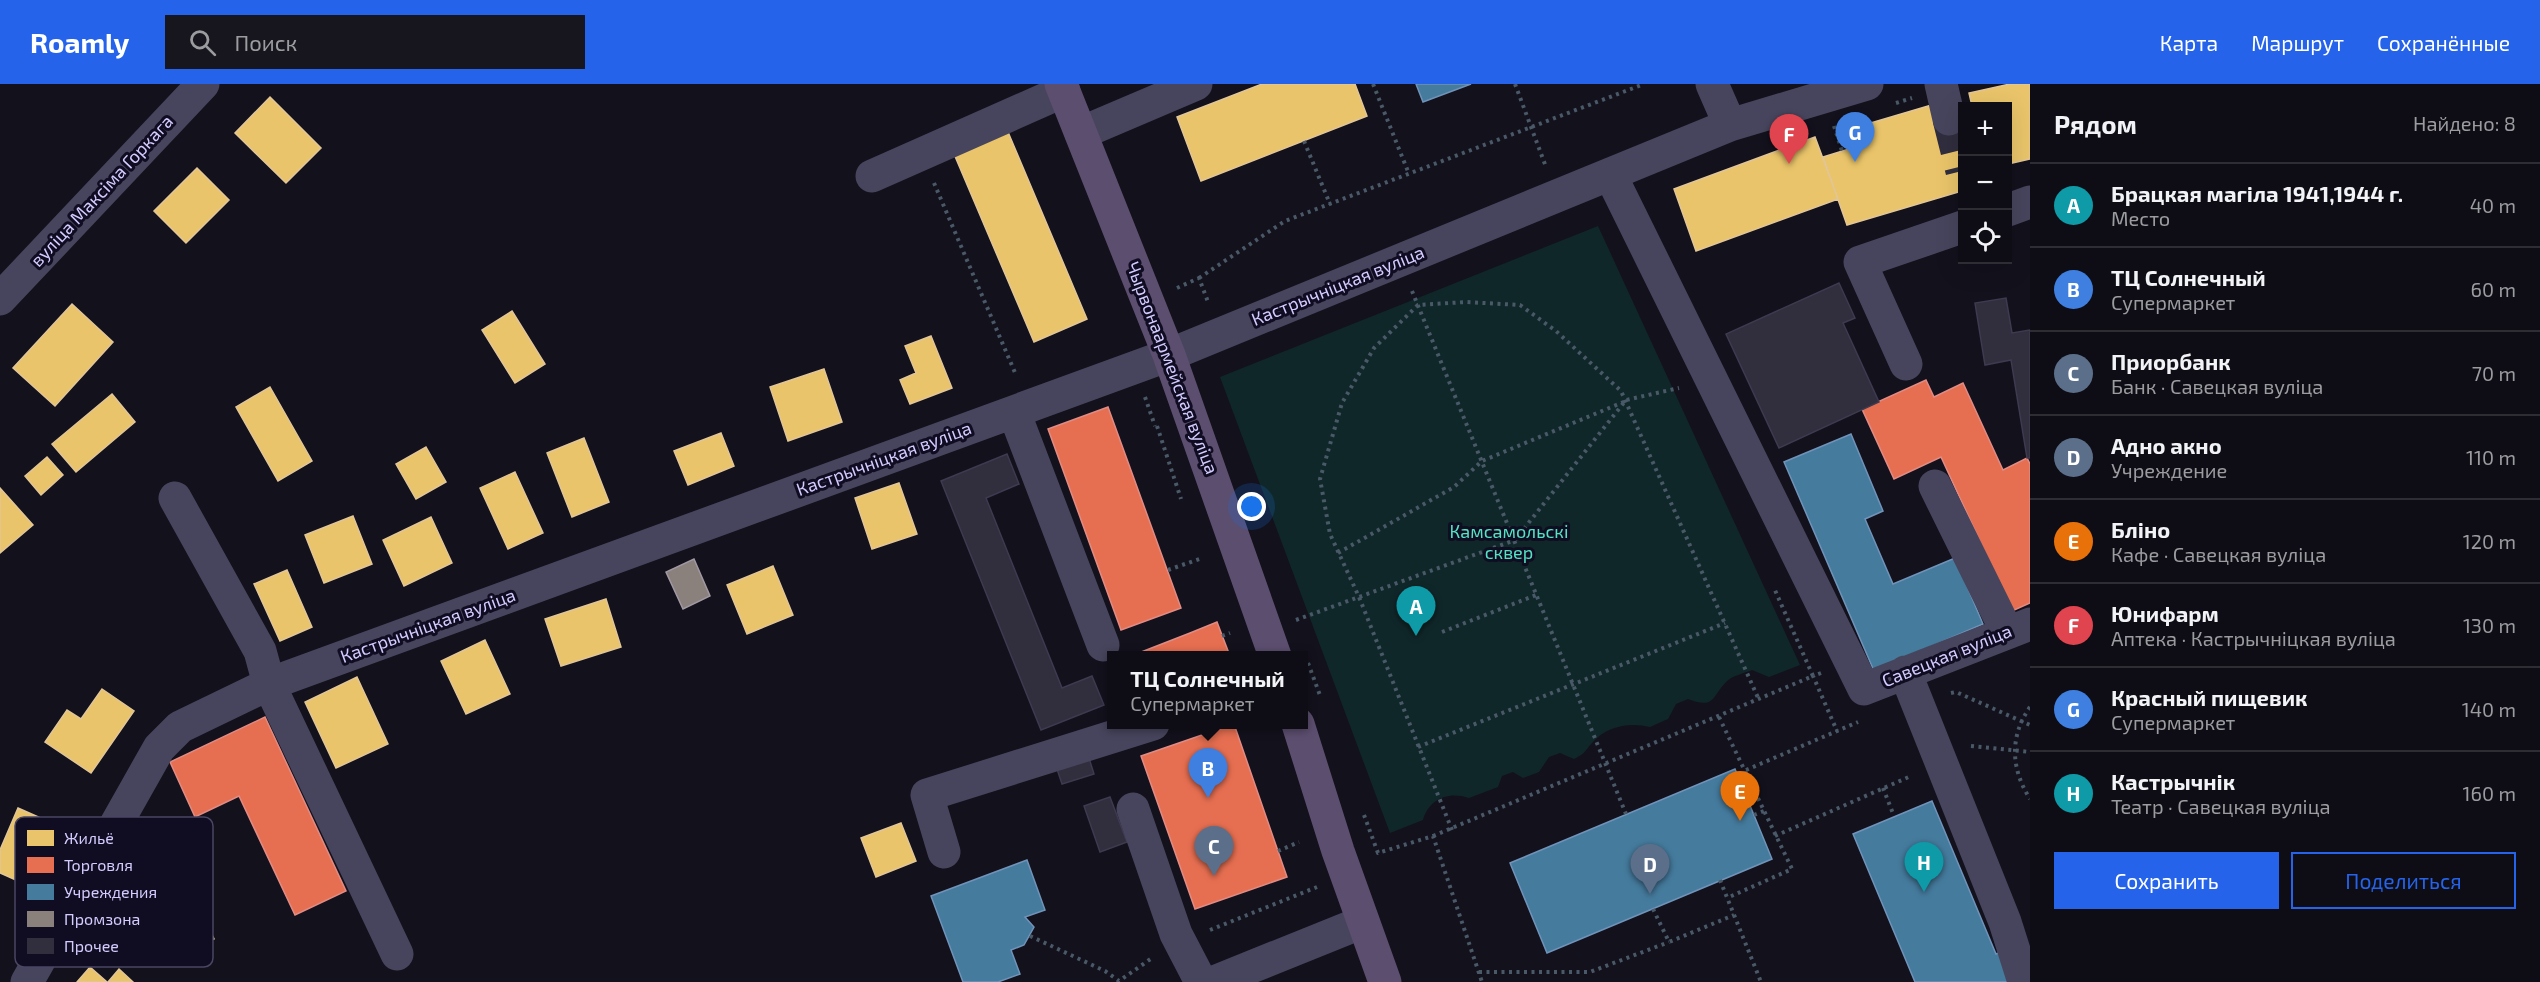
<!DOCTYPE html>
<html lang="ru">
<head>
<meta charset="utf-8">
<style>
	body { margin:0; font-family:"Exo 2",sans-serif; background:#17161e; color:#f1f3f6 }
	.controls { position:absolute; right:18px; top:18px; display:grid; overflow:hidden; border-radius:0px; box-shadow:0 6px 24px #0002 }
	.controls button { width:54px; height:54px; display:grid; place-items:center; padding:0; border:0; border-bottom:2px solid #2e2d34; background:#0e0d15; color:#f1f3f6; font:30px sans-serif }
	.you { position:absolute; left:1252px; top:423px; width:21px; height:21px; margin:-15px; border:4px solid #fff; border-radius:50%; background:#1a73e8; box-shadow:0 0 0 9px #1a73e833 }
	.badge { display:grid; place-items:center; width:39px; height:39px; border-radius:50%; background:#2563eb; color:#fff; font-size:20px; font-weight:700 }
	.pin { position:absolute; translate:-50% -50px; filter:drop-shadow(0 2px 3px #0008) }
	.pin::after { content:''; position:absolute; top:32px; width:21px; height:18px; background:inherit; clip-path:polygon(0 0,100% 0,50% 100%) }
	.popup { position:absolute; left:1107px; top:567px; width:201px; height:78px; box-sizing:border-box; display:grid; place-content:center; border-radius:0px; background:#0e0d15; filter:drop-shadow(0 2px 4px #0005); font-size:20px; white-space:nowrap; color:#9b9ca0 }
	.popup b { font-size:22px; color:#f1f3f6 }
	.popup::after { content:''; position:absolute; left:50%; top:100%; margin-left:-12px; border:12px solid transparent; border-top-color:#0e0d15 }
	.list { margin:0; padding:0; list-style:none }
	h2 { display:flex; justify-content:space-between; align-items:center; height:78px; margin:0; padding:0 24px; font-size:26px }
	h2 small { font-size:20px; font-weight:400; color:#9b9ca0 }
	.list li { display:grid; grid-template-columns:39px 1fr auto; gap:18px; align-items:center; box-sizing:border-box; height:84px; padding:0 24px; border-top:2px solid #2e2d34 }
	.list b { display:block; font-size:22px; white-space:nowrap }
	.list p { margin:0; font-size:20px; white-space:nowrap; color:#9b9ca0 }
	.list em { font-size:20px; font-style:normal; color:#9b9ca0 }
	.actions { display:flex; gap:12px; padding:18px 24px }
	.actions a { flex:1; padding:14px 0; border:2px solid #2563eb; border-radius:0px; text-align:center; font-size:21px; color:#2563eb }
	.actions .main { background:#2563eb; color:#fff }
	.icon { flex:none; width:33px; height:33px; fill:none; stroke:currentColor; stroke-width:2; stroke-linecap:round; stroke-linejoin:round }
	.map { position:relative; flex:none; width:2030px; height:898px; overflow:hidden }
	header { display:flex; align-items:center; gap:36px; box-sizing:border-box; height:84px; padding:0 30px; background:#2563eb; color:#fff }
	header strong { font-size:28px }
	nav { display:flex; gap:33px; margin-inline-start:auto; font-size:21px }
	.search { width:420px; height:54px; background:#17161e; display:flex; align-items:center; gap:15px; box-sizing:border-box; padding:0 21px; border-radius:0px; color:#9b9ca0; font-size:22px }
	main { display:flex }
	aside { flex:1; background:#0e0d15 }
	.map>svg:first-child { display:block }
</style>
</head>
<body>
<header>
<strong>Roamly</strong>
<div class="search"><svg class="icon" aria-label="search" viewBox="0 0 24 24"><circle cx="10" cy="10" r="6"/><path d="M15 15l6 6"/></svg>Поиск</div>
<nav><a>Карта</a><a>Маршрут</a><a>Сохранённые</a></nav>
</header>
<main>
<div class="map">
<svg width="2030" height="898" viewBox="0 0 2030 898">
	<rect width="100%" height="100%" fill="#13111c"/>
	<!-- green -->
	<path fill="#102729" d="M1598,142L1800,581L1769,593L1752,586C1745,589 1731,592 1726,598C1711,614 1715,625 1688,615L1676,620L1668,635L1650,643C1630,638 1606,642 1592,659C1584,668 1586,669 1574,675L1560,669L1549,673L1539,688L1523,694L1513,688L1502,692L1498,703L1469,714C1448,707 1429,715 1423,736L1390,749L1220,293Z"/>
	<!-- homes -->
	<path fill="#e9c46a" stroke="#e2c697" stroke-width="1.5" d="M1262,0H1355L1367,32L1201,97L1177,33Z
		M2010,0H2030V75L2008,80V22H1972L1969,9Z
		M270,13L321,64L286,99L235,49Z
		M1938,19L1962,31V107L1847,141L1823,73L1862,61L1857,43Z
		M1008,48L1087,235L1034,258L954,70Z
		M1815,53L1838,115L1696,167L1674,105Z
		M197,84L229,116L186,159L154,127Z
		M72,220L113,258L55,322L13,284Z
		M512,227L545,280L515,299L482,246Z
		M931,252L952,304L910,320L900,296L916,289L905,262Z
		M824,285L842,338L788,357L770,303Z
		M270,303L312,377L278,397L236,323Z
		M112,310L135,338L76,388L52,360Z
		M721,349L734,382L688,401L674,367Z
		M584,354L609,418L572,433L547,369Z
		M426,363L446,398L416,415L396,380Z
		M47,373L63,391L41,411L25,392Z
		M515,388L543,449L508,465L480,404Z
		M899,399L917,450L872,465L855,414Z
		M0,404L33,441L0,469Z
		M353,432L372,480L324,499L305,451Z
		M431,433L452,479L404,502L383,456Z
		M773,482L793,531L747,550L727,501Z
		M287,486L312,543L280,557L254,500Z
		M606,515L621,563L561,582L545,535Z
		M485,556L510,610L466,630L441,577Z
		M357,593L388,660L336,684L305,618Z
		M102,605L134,627L91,689L45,658L67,626L81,635Z
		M18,724L72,748L45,809L0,789V766Z
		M901,739L916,777L876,793L861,754Z
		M190,803L214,855L186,869L161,816Z
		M90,883L107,898H77Z
		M119,885L133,898H108Z"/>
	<!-- shops -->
	<path fill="#e76f51" stroke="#e18b85" stroke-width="1.5" d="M1926,296L1934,313L1963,299L2003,386L2027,374L2030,380V519L2012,527L1941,373L1894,395L1862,325Z
		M1108,323L1181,524L1121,546L1048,345Z
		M1217,538L1230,572H1131L1190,549Z
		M265,633L346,807L295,831L239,712L195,733L170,678Z
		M1234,640L1287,793L1195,825L1141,672Z"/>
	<!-- public -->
	<path fill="#457b9d" stroke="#7093ba" stroke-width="1.5" d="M1416,0H1471L1423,18Z
		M1851,350L1883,427L1865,435L1893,500L1955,474L1983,540L1874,587L1784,378Z
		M1735,685L1772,775L1547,869L1510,779Z
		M1932,717L1996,870L2006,866L2008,898H1915L1853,750Z
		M1027,776L1045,826L1025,833L1034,843L1024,861L1011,866L1020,890L998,898H963L931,812Z"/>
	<!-- industry -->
	<path fill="#8a817c" stroke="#a098a3" stroke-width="1.5" d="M694,475L710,512L683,525L666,488Z"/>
	<!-- building -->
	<path fill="#312e3e" stroke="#3e3a50" stroke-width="1.5" d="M1839,199L1855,234L1843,239L1879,318L1779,364L1726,250Z
		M2006,214L2012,249L2030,246V374H2027L2011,276L1985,281L1975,219Z
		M1007,370L1019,400L986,414L1062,604L1092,592L1104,621L1041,646L941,397Z
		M1088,671L1094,690L1062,700L1056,682Z
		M1110,713L1127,758L1100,768L1084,722Z"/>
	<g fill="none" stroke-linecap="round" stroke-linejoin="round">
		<!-- minor-tunnel -->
		<path stroke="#302d3e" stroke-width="33" stroke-dasharray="33 16" stroke-linecap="butt" d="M1949,35L1962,87"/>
		<!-- path -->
		<path stroke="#495968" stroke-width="4" stroke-dasharray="3 4.5" stroke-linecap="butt" d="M1373,0L1409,90
			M1515,0L1546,83
			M1896,19L1912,14
			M1834,42L1842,67
			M1304,57L1330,120
			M934,99L1016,291
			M1199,194L1285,137L1644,0
			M1177,204L1199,194L1208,218
			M1412,207L1626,730
			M1145,313L1155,342
			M1157,342L1181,415
			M1338,469L1454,403L1482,377L1626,317
			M1168,486L1202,474
			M1296,536L1515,456L1626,316L1679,304
			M1442,548L1536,511
			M1222,552L1230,549
			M1308,579L1321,614
			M1821,589L1813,592L1837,647
			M1951,609L1956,608L2030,641
			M2030,623C2009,653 2011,685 2030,715
			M1719,633L1792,785L1727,814
			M1971,662L2030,668
			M1418,663L1725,539
			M1746,686L1858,638
			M1883,704L1894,732
			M1364,731L1378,769L1433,752L1482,898
			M1754,731L1764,727
			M1452,746L1359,513L1330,450L1320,395L1342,319L1374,264L1418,221L1466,218L1520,221L1556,247L1621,307L1759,616
			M1433,752L1813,592L1774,504
			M1775,752L1911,692
			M1278,767L1299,758
			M1720,796L1761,898
			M1653,825L1669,858L1734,831
			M1210,846L1317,803
			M1030,852L1105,887L1119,897L1152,874
			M1479,888H1590L1669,858"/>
		<!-- minor -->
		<path stroke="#47455d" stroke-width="33" d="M1712,0L1730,41
			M1941,0L1949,35
			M1081,49L1196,0
			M1610,90L1864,605L2030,540
			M872,92L1064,7
			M2008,126L2030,118
			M0,215L203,0
			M1906,280L1860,178L1962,143
			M1014,328L1103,561
			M1935,402L2007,548
			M175,414L260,567L269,600L397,870
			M1905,588L2005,838L2024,898
			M1133,725L1176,850L1201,898
			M944,768L927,711L1153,640
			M27,898L159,664L180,643L269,600L1169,271L1730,41L1867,0
			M1214,898L1363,838"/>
		<!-- major -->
		<path stroke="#5c4e6f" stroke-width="33" d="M1061,0L1169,271L1275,572
			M1298,640L1338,767L1385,898"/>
	</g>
	<g text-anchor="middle" stroke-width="6" stroke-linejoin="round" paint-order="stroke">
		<!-- street labels -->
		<g font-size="18" fill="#d3ccff" stroke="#100c21">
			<text transform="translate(102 107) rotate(-47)" y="6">вуліца Максіма Горкага</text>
			<text transform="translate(1338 202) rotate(-22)" y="6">Кастрычніцкая вуліца</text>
			<text transform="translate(1172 284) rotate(69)" y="6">Чырвонаармейская вуліца</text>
			<text transform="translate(884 375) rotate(-20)" y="6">Кастрычніцкая вуліца</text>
			<text transform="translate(428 542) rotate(-20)" y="6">Кастрычніцкая вуліца</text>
			<text transform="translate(1947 572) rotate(-22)" y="6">Савецкая вуліца</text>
		</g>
		<!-- park labels -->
		<g font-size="18" fill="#53e4c5" stroke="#100c21">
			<text x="1509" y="454">Камсамольскі<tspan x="1509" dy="21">сквер</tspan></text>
		</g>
	</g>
	<!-- legend -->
	<rect x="15" y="733" width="198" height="150" rx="9" fill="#100c21" stroke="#4a4664" stroke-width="1.5"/>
	<rect x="27" y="746" width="27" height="16" fill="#e9c46a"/>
	<rect x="27" y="773" width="27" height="16" fill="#e76f51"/>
	<rect x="27" y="800" width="27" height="16" fill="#457b9d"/>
	<rect x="27" y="827" width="27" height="16" fill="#8a817c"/>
	<rect x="27" y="854" width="27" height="16" fill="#312e3e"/>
	<g font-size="16" fill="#d3ccff">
		<text x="64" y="760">Жильё</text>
		<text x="64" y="787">Торговля</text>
		<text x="64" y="814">Учреждения</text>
		<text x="64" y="841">Промзона</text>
		<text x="64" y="868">Прочее</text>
	</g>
</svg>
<div class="controls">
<button>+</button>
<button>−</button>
<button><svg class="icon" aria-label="locate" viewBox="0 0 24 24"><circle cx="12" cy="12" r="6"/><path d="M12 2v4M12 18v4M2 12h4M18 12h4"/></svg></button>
</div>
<div class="you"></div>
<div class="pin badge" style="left:1416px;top:552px;background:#0f9aa8">A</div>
<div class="pin badge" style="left:1208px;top:714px;background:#3f7fe0">B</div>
<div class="popup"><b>ТЦ Солнечный</b>Супермаркет</div>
<div class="pin badge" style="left:1214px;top:792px;background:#5c6f8a">C</div>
<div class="pin badge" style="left:1650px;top:810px;background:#5c6f8a">D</div>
<div class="pin badge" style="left:1740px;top:737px;background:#e8710a">E</div>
<div class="pin badge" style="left:1789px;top:80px;background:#e0444e">F</div>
<div class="pin badge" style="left:1855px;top:78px;background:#3f7fe0">G</div>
<div class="pin badge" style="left:1924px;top:808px;background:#0f9aa8">H</div>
</div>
<aside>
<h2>Рядом<small>Найдено: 8</small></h2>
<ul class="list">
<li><span class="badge" style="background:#0f9aa8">A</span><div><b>Брацкая магіла 1941,1944 г.</b><p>Место</p></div><em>40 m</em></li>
<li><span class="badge" style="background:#3f7fe0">B</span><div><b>ТЦ Солнечный</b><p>Супермаркет</p></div><em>60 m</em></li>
<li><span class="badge" style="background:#5c6f8a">C</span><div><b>Приорбанк</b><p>Банк · Савецкая вуліца</p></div><em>70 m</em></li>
<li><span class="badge" style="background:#5c6f8a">D</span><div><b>Адно акно</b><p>Учреждение</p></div><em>110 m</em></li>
<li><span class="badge" style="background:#e8710a">E</span><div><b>Бліно</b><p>Кафе · Савецкая вуліца</p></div><em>120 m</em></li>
<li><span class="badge" style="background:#e0444e">F</span><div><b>Юнифарм</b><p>Аптека · Кастрычніцкая вуліца</p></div><em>130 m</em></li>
<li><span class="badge" style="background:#3f7fe0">G</span><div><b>Красный пищевик</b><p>Супермаркет</p></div><em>140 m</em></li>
<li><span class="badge" style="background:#0f9aa8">H</span><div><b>Кастрычнік</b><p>Театр · Савецкая вуліца</p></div><em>160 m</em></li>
</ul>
<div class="actions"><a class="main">Сохранить</a><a>Поделиться</a></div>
</aside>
</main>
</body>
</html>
